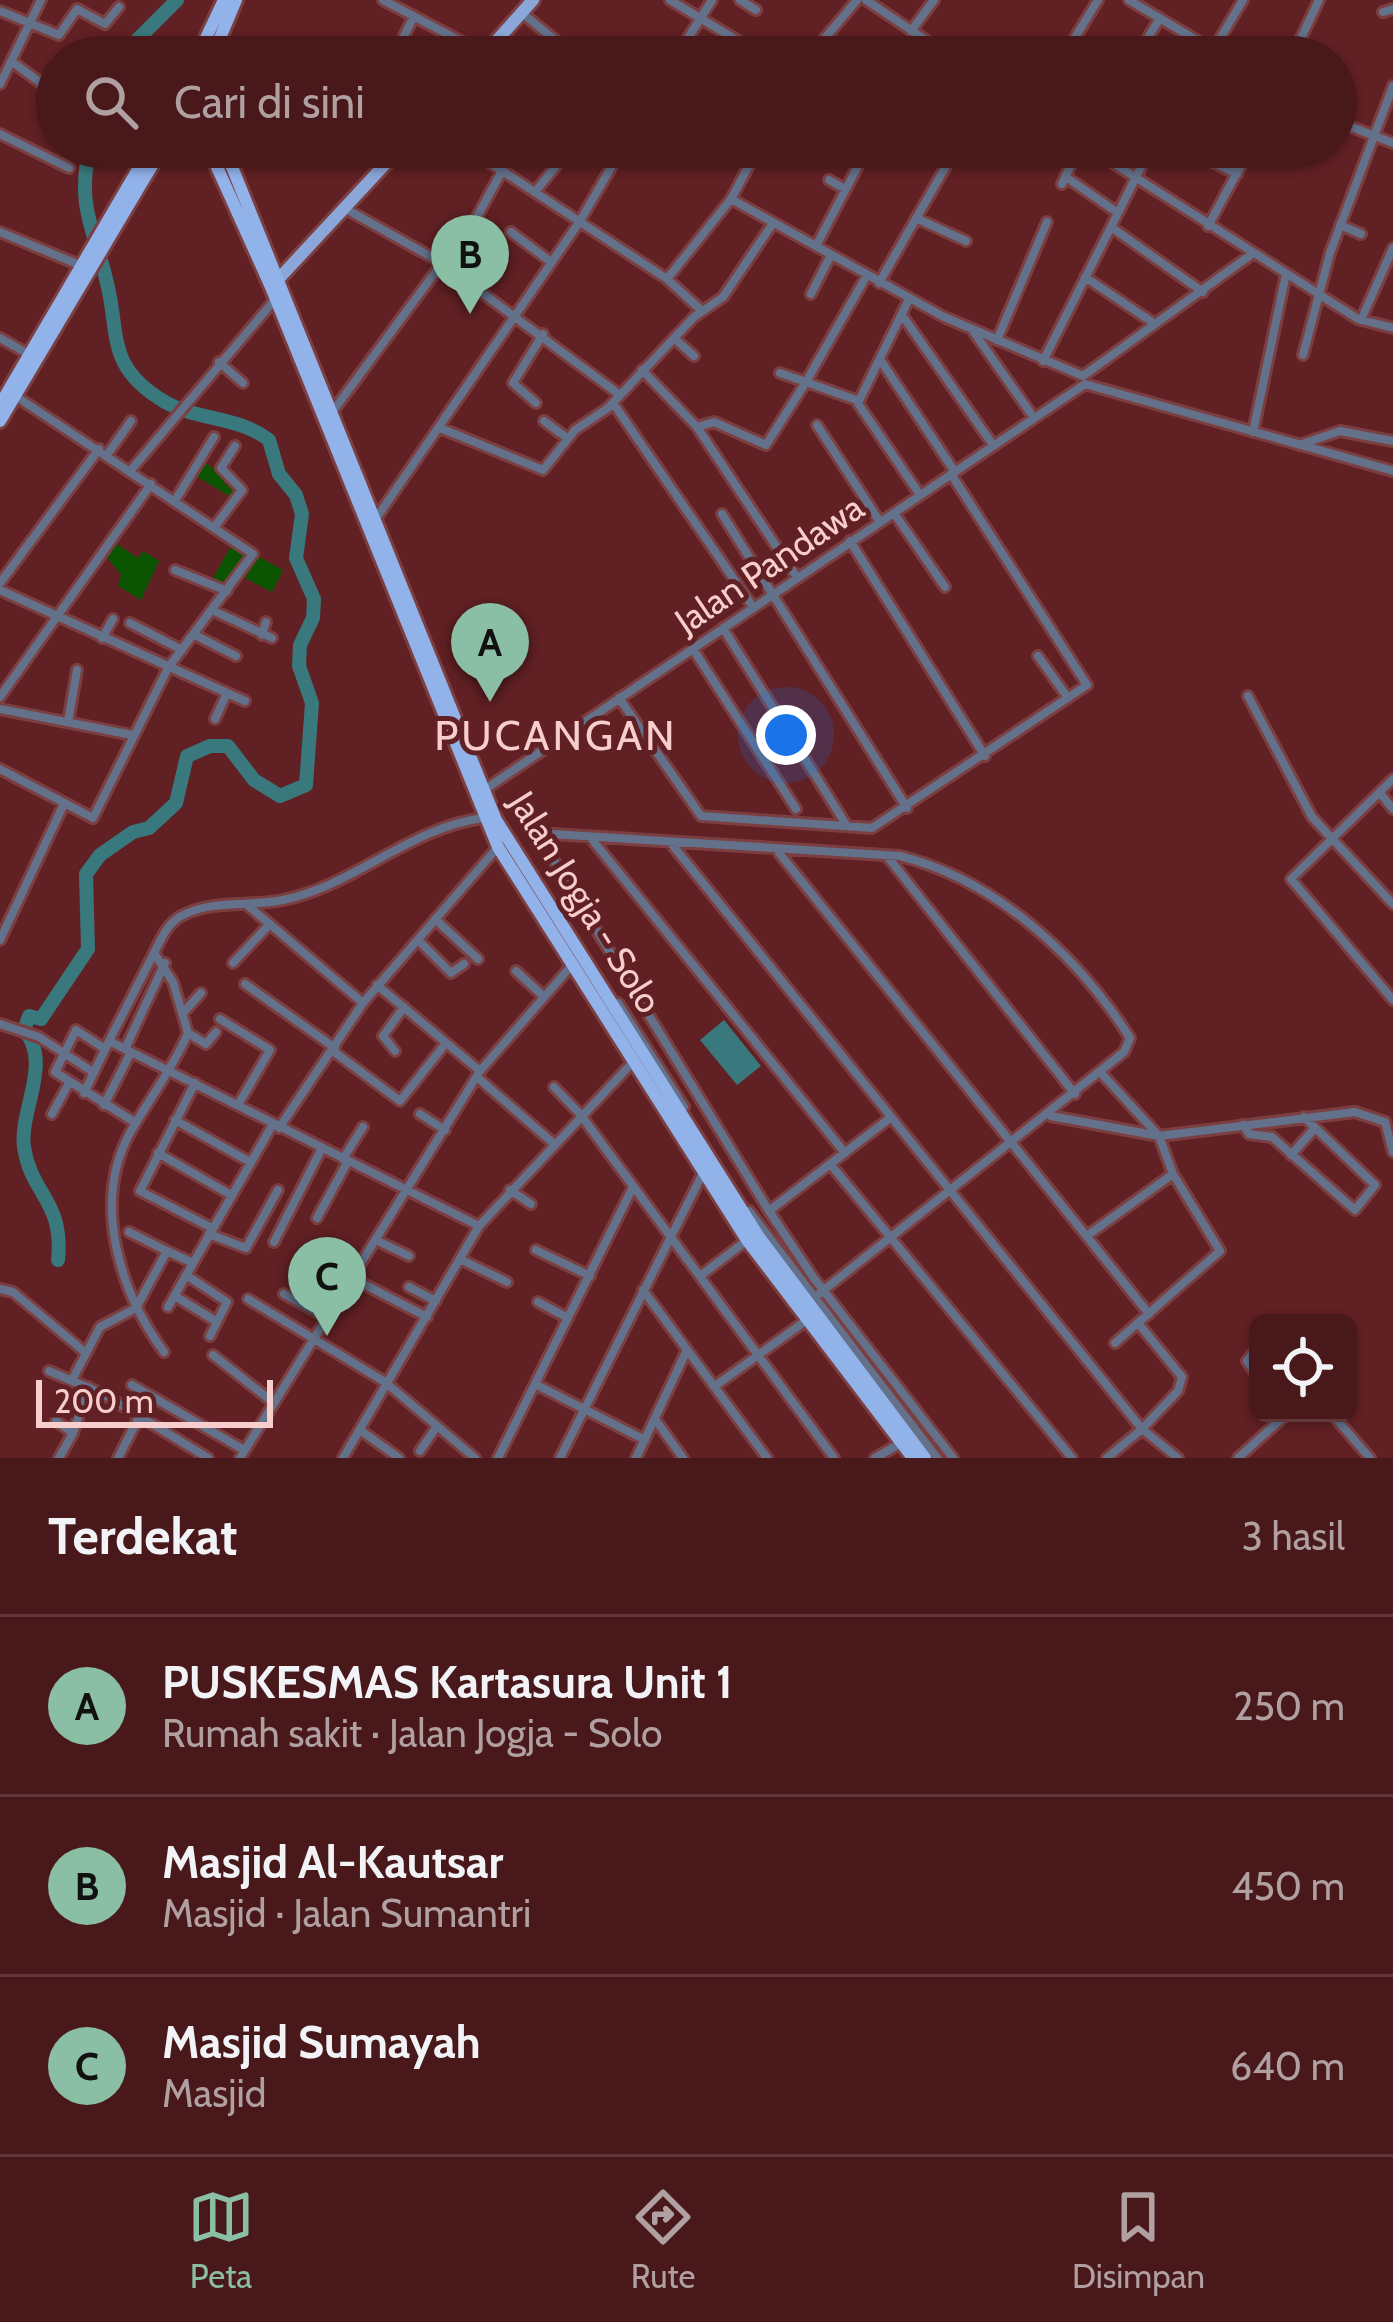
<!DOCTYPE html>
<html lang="id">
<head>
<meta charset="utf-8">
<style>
	body { margin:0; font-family:Cabin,sans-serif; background:#532527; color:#f1f3f6 }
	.controls { position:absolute; right:36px; bottom:36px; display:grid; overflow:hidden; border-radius:18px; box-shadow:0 3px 9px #0004 }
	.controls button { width:108px; height:108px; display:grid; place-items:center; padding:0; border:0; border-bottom:3px solid #613739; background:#49181a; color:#f1f3f6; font:60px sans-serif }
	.scale { position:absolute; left:36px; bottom:30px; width:237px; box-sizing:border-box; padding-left:12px; border:6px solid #f8cecc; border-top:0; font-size:33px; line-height:42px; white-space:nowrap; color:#f8cecc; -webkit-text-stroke:9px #612023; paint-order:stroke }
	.you { position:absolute; left:786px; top:735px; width:42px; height:42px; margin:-30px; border:9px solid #fff; border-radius:50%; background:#1a73e8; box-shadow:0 0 0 18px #1a73e833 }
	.badge { display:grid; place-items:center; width:78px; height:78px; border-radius:50%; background:#8abfa5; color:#111; font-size:39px; font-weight:700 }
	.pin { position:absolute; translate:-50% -99px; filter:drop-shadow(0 3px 6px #0008) }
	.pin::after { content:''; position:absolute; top:63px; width:42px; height:36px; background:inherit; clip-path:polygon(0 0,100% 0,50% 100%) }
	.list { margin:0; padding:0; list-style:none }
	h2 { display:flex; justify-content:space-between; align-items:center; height:156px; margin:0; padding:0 48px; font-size:51px }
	h2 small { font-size:39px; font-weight:400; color:#b1a0a2 }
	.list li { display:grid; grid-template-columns:78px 1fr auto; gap:36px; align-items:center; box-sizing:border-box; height:180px; padding:0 48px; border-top:3px solid #613739 }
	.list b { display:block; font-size:45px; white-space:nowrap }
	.list p { margin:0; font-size:39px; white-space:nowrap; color:#b1a0a2 }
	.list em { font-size:39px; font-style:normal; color:#b1a0a2 }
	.icon { flex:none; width:66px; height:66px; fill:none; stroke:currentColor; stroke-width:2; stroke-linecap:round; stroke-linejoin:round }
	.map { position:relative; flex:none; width:1393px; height:1458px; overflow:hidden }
	.search { position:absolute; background:#49181a; box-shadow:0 3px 9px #0004; left:36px; right:36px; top:36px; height:132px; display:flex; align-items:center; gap:30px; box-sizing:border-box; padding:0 42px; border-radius:66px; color:#b1a0a2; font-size:45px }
	.sheet { height:696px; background:#49181a }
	nav { display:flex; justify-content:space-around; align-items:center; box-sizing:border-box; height:168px; border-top:3px solid #613739; background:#49181a; font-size:33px; color:#b1a0a2 }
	nav a { display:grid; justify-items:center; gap:6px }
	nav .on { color:#8abfa5 }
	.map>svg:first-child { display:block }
</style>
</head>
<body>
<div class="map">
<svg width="1393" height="1458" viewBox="0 0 1393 1458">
	<rect width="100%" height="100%" fill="#612023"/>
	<!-- green -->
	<path fill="#0b5401" d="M202,461L226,476L223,482L235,490L231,497L192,474Z
		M115,543L138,558L143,551L159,561L141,600L118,586L121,575L106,556Z
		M232,544L249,554L226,587L212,580Z
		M257,556L283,570L272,592L245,578Z"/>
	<!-- water -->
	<path fill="#39787c" d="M724,1020L761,1066L737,1085L700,1040Z"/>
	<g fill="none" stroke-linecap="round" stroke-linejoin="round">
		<!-- river -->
		<path stroke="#39787c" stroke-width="14" d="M120,57L177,0
			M58,1260C64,1200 31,1195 24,1147C19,1111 53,1062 24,1030L29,1016L41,1019L88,949L86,874L100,855L133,832L149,828L176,803L187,756L210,746H228L254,780L280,796L306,785L312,703L299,666L300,645L313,618L314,599L296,558L302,514L296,495L279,474L269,440C238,416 199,421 165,402C106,367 120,336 107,283C94,227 76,207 90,147"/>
		<defs>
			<path id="minor" d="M383,0L485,54
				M670,0L765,57
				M740,0L756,10
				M866,0L951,57
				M1129,0L1225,57
				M0,11L59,35L77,9L105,24L119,7
				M1383,12L1393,9
				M522,13L576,57
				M911,31L934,0
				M396,52L414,16
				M676,57L712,0
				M809,57L857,0
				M915,57L924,40
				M1063,57L1098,0
				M1136,57L1160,18
				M1209,57L1243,0
				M1292,57L1319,0
				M11,61L41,83
				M0,84L41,0
				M1336,121L1393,143
				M0,134L69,168
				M466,147L667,279L731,199L759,147
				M778,147L782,149
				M1088,147L1358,319L1393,328
				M1151,147L1111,227L1203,292
				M1190,151L1237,174
				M499,169L514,147
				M1066,177L1118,213
				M829,180L845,189
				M1062,184L1079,147
				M535,192L571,147
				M731,199L944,317L1083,376
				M346,209L442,263L620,395
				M916,218L966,241
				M1340,225L1361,234
				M1208,226L1251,147
				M0,232L82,266
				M511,232L551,262
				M816,246L868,147
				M449,268L502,171
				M1085,277L1152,322
				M667,279L701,310
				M879,283L957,147
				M811,294L831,255
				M902,315L993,445
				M1361,320L1393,248
				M973,331L1034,418
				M0,338L30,355
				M674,338L694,356
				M997,340L1047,222
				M1303,355L1330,253L1393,86
				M881,361L955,472
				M1043,361L1111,227
				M219,362L243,383
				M642,370L697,427L796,576
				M780,373L806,382L867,275
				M1083,376L1252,254
				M857,402L920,495
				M536,403L513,383L543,334
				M613,403L753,607
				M333,411L442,263
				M544,421L567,438
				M817,425L880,522
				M697,427L714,422L766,445L806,382L859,401L909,299
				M440,428L543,470L575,430L608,408L694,317L723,297L773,223
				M1253,432L1286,274
				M1299,445L1340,431L1393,441
				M107,455L131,421
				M131,470L277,297
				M176,499L214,437
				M894,513L945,587
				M722,514L907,808
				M377,517L580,221L623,147
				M216,525L242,490L221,468L235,446
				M850,541L985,756
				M175,570L227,591
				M0,583L99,449
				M0,590L245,701
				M212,610L272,638
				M130,623L182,650
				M723,628L847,826
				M195,635L236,656
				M262,635L266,622
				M102,638L113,619
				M693,649L796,809
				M1038,656L1068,698
				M1248,696L1312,817L1393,904
				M0,697L151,484
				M619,698L701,816L872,828L1087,685L951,474
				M0,709L132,735
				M215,719L227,693
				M68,722L77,670
				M0,769L93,818L168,668L253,554L17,397
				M1393,779L1291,879L1393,1000
				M484,790L1085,384L1393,471
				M1380,793L1393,809
				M590,837L845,1153
				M670,842L1142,1429L1178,1391L1182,1377L1138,1323
				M779,853L1149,1314
				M887,856L1075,1094
				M246,904L363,1003
				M435,919L478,959
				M0,940L63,806
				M418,940L451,973L464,964
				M154,953C161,939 167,924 181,916C214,899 249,907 283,900C355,885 409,828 483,818
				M233,963L267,927
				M516,971L542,995
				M245,984L335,1048
				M377,985L480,1071
				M618,1003L684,1107
				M183,1013L201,993
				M220,1019L270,1050L238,1105
				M0,1024L39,1037L93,1072
				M188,1033L206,1044L216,1032
				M109,1041L154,953L173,982L188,1033C173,1068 150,1098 131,1131C91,1202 120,1292 164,1352
				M105,1049L76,1030L55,1072L136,1123
				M125,1049L165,963
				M333,1051L400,1101L446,1043
				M395,1051L383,1036L404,1007
				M477,1077L553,1143
				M195,1083L140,1191L212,1228
				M554,1087L580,1114L834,1458
				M84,1093L109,1041L479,1226
				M104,1105L131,1052
				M52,1114L69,1083
				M420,1114L445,1130
				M1051,1116L1159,1136L1101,1073
				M175,1120L250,1162
				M1243,1125L1249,1134L1272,1137L1355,1210L1375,1185L1304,1117
				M279,1128L363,1003L497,848
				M158,1153L231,1195
				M1291,1155L1315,1128
				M343,1159L363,1127
				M831,1165L1072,1458
				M510,1190L531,1204
				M749,1211L937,1458
				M769,1211L813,1277L953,1458
				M317,1218L348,1161
				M129,1232L167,1251
				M209,1234L246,1248L278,1190
				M1088,1235L1173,1174
				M378,1241L409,1256
				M274,1242L322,1148
				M536,1250L590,1276
				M460,1259L507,1282
				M326,1270L349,1286
				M186,1275L227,1302L210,1336
				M700,1276L746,1241
				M354,1279L427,1317
				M409,1287L436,1301
				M0,1289L13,1292L86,1353
				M643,1290L767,1458
				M284,1294L329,1319
				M175,1296L217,1322
				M248,1299L385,1382L475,1458
				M538,1302L568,1318
				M805,1305L1124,1052L1130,1038C1078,956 996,880 900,856L537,833L769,1211L890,1118
				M168,1307L273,1124
				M1115,1343L1220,1251L1173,1174L1159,1136L1355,1112L1385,1122L1393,1152
				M1258,1347L1247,1361L1258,1377
				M213,1355L274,1403
				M49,1371L103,1394L208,1458
				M72,1380L100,1327L136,1308L167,1251L193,1263
				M535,1384L645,1440
				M132,1385L244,1450
				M715,1386L807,1320
				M1331,1413L1370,1458
				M655,1419L683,1458
				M56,1421L73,1433L59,1458
				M360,1430L399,1458
				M73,1433L88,1387
				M420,1451L437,1426
				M118,1458L139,1417
				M240,1458L480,1071L572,965
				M343,1458L479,1226L633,1062
				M498,1458L633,1187
				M560,1458L703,1173
				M636,1458L687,1350
				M875,1458L901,1443
				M1107,1458L1142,1429L1178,1458
				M1238,1458L1288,1413"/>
			<path id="primary" d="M482,57L533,0
				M272,286L401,147"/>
			<path id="trunk" d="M197,57L224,0
				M212,57L236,0
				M208,147L271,287L498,847L747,1240L913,1458
				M224,147L496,820L759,1237L925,1458
				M0,405L151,147
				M0,421L163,147"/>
		</defs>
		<!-- minor casing -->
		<use href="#minor" stroke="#7c3f41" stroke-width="14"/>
		<!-- primary casing -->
		<use href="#primary" stroke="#7c3f41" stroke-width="18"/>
		<!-- trunk casing -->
		<use href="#trunk" stroke="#7c3f41" stroke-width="18"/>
		<!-- minor -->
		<use href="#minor" stroke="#63718a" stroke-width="8"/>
		<!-- primary -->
		<use href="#primary" stroke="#8ba7da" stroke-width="12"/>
		<!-- trunk -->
		<use href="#trunk" stroke="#92b2ea" stroke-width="12"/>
	</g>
	<g text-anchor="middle" stroke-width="10" stroke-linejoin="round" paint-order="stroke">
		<!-- street labels -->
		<g font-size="36" fill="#f8cecc" stroke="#612023">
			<text transform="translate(769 564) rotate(-34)" y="13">Jalan Pandawa</text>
			<text transform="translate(586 902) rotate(58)" y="13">Jalan Jogja - Solo</text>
		</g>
		<!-- quarter labels -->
		<g font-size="42" letter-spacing="3" fill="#f8cecc" stroke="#612023">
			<text x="556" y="750">PUCANGAN</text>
		</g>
	</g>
</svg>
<div class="controls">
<button><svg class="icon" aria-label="locate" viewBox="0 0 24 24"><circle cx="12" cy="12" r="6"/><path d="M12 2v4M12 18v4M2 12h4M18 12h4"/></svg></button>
</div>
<div class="scale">200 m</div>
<div class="you"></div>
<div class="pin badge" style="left:490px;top:702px">A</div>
<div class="pin badge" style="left:470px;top:314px">B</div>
<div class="pin badge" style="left:327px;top:1336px">C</div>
<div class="search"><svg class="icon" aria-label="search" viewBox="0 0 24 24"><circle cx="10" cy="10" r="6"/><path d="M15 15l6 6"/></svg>Cari di sini</div>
</div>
<section class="sheet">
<h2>Terdekat<small>3 hasil</small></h2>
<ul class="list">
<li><span class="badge">A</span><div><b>PUSKESMAS Kartasura Unit 1</b><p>Rumah sakit · Jalan Jogja - Solo</p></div><em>250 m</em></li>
<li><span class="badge">B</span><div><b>Masjid Al-Kautsar</b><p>Masjid · Jalan Sumantri</p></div><em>450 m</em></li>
<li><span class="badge">C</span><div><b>Masjid Sumayah</b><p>Masjid</p></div><em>640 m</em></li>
</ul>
</section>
<nav>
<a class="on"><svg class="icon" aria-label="map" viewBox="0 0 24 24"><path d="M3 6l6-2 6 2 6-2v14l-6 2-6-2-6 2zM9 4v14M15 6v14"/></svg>Peta</a>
<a><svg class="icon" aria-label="directions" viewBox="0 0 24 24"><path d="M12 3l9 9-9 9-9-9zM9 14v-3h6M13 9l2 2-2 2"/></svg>Rute</a>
<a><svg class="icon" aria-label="saved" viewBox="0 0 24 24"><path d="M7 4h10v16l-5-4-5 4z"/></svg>Disimpan</a>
</nav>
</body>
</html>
